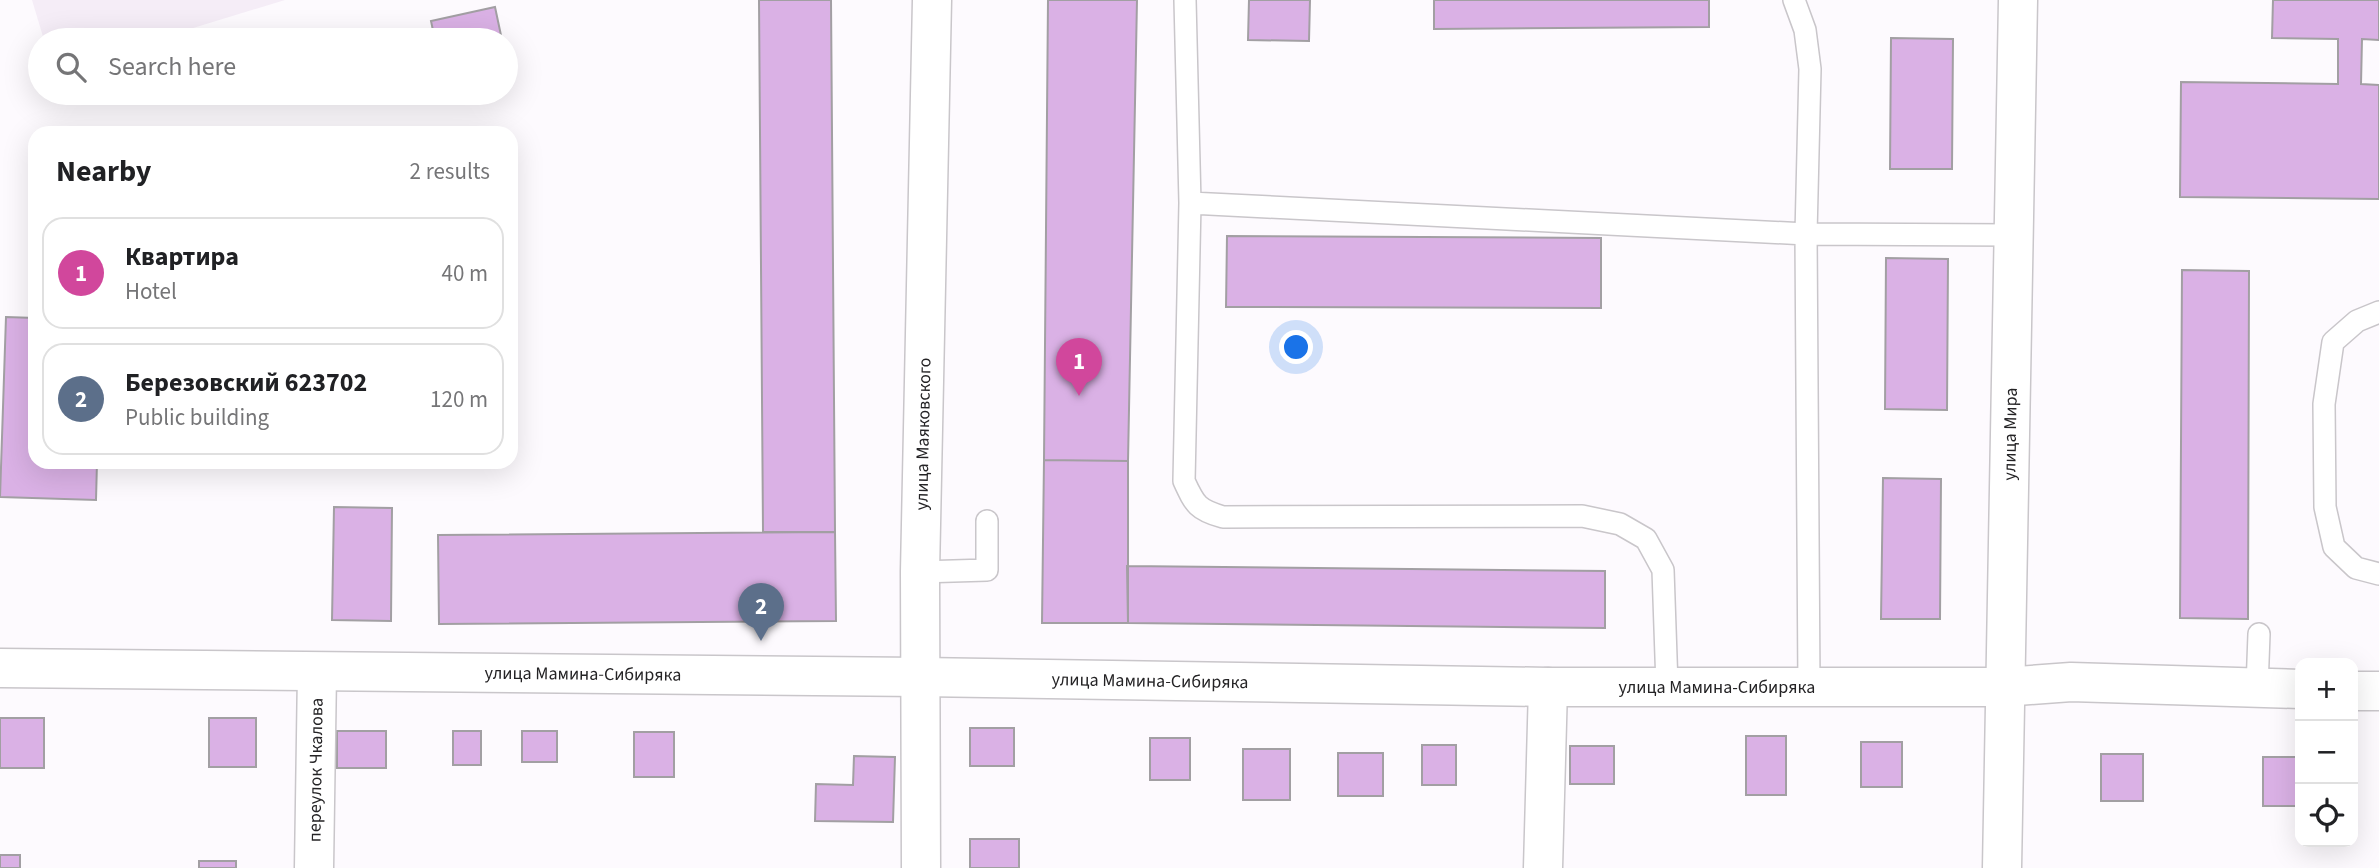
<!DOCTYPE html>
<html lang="en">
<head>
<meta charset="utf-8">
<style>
	body { margin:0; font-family:"Source Sans 3",sans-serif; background:#f2f2f2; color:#202124 }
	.controls { position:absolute; right:21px; bottom:21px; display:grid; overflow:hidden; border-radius:14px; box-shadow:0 7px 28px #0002 }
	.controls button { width:63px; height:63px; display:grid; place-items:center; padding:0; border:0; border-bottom:2px solid #e0e0e0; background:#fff; color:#202124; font:35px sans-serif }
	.you { position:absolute; left:1297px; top:348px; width:24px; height:24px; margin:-18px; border:5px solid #fff; border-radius:50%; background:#1a73e8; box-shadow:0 0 0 10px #1a73e833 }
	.badge { display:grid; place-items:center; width:46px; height:46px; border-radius:50%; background:#1a73e8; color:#fff; font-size:23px; font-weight:700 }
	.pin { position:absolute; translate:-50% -58px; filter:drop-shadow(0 2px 4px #0008) }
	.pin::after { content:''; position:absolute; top:37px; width:24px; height:21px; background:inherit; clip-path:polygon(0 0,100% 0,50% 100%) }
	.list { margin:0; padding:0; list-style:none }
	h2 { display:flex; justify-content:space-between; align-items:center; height:91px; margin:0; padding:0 28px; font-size:30px }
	h2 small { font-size:23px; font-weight:400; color:#757577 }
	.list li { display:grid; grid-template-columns:46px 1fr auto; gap:21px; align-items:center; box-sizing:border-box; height:112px; margin:0 14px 14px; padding:0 14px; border:2px solid #e0e0e0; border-radius:21px }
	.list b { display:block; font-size:26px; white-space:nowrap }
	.list p { margin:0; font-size:23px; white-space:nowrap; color:#757577 }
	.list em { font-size:23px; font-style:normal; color:#757577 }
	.icon { flex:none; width:38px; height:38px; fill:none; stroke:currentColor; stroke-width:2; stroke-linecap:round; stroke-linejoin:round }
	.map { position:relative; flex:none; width:2379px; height:868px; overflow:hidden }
	.search { position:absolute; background:#fff; box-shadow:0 7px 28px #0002; left:28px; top:28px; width:490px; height:77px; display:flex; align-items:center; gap:18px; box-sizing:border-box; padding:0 24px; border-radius:38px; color:#757577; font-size:26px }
	.panel { position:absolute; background:#fff; box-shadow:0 7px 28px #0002; left:28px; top:126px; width:490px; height:343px; border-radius:21px }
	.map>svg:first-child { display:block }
</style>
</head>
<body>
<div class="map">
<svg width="2379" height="868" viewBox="0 0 2379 868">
	<rect width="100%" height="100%" fill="#fdfafe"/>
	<!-- built -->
	<path fill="#f5edf7" d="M32,0H285L154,40H44Z"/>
	<!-- building -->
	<path fill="#dab1e5" stroke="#a29fa3" stroke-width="2" d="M759,0H831L835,532H763Z
		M1048,0H1137L1128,461L1044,460Z
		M1249,0H1310L1309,41L1248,40Z
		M1434,0H1709V27L1434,29Z
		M2273,0H2379V40L2362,39L2361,84L2379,85V199L2180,197L2181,82L2338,84V39L2272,38Z
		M495,7L502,40H435L431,21Z
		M1891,38L1953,39L1952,169H1890Z
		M1227,236L1601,238V308L1226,307Z
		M1886,258L1948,259L1947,410L1885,409Z
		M2182,270L2249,271L2248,619L2180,618Z
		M6,317L35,318V462H97L96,500L0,497Z
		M1044,460L1128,461V623H1042Z
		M1883,478L1941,479L1940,619H1881Z
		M334,507L392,508L391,621L332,620Z
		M835,532L836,621L439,624L438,535Z
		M1127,566L1605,571V628L1128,623Z
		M0,718H44V768H0Z
		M209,718H256V767H209Z
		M970,728H1014V766H970Z
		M337,731H386V768H337Z
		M453,731H481V765H453Z
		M522,731H557V762H522Z
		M634,732H674V777H634Z
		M1746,736H1786V795H1746Z
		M1150,738H1190V780H1150Z
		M1861,742H1902V787H1861Z
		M1422,745H1456V785H1422Z
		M1570,746H1614V784H1570Z
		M1243,749H1290V800H1243Z
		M1338,753H1383V796H1338Z
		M2101,754H2143V801H2101Z
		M854,756L895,757L893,822L815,821L816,784L853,785Z
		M2263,757H2300V806H2263Z
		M970,839H1019V868H970Z
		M0,855H20V868H0Z
		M199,861H236V868H199Z"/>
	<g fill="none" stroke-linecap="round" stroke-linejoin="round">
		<defs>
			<path id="lane" d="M1185,0L1190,203L1184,481C1195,505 1198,510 1223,517L1582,516L1620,524L1646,539L1663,570L1667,686
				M1794,0L1805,30L1810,69L1806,234L1809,686
				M1190,203L1806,234L2013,235
				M2379,312L2357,321L2333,342L2324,404L2325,507L2334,547L2356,568L2379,574
				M920,572L987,570V521
				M2257,688L2259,634"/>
			<g id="street">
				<path id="s1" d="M0,668L921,677L1548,687H2004L2071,682L2300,689"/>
				<path d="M2353,691H2379"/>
				<path id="s2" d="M314,868L317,672"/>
				<path id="s3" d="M921,868L920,572L932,0"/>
				<path d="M1543,868L1548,687"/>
			</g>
			<g id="secondary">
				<path id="s4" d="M2002,868L2018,0"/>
			</g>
		</defs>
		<!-- lane casing -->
		<use href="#lane" stroke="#c9c6ca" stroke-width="24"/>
		<!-- street casing -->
		<use href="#street" stroke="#c9c6ca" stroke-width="41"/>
		<!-- secondary casing -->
		<use href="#secondary" stroke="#c9c6ca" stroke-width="41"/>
		<!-- lane -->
		<use href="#lane" stroke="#fff" stroke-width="21"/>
		<!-- street -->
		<use href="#street" stroke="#fff" stroke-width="38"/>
		<!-- secondary -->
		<use href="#secondary" stroke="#fff" stroke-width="38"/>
	</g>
	<g text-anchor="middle" stroke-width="5" stroke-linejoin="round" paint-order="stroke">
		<!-- street labels -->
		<g font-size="18" fill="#242325" stroke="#fff">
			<text dy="6" stroke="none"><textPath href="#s3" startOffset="434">улица Маяковского</textPath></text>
			<text dy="6" stroke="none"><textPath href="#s4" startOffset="434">улица Мира</textPath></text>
			<text dy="6" stroke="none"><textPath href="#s1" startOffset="583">улица Мамина-Сибиряка</textPath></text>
			<text dy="6" stroke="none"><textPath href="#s1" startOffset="1150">улица Мамина-Сибиряка</textPath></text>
			<text dy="6" stroke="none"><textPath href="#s1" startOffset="1717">улица Мамина-Сибиряка</textPath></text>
			<text dy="6" stroke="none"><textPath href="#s2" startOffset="98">переулок Чкалова</textPath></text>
		</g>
	</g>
</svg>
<div class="controls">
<button>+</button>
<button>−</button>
<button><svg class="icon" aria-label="locate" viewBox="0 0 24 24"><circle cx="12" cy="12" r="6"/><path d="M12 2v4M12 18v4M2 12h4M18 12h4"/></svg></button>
</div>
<div class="you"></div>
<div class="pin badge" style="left:1079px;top:396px;background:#d1479c">1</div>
<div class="pin badge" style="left:761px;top:641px;background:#5c6f8a">2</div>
<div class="search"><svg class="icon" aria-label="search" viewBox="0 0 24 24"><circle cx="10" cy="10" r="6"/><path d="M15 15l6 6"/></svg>Search here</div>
<section class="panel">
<h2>Nearby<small>2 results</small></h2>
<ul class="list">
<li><span class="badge" style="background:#d1479c">1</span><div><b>Квартира</b><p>Hotel</p></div><em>40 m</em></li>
<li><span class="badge" style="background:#5c6f8a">2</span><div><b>Березовский 623702</b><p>Public building</p></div><em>120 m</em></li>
</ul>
</section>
</div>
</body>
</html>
